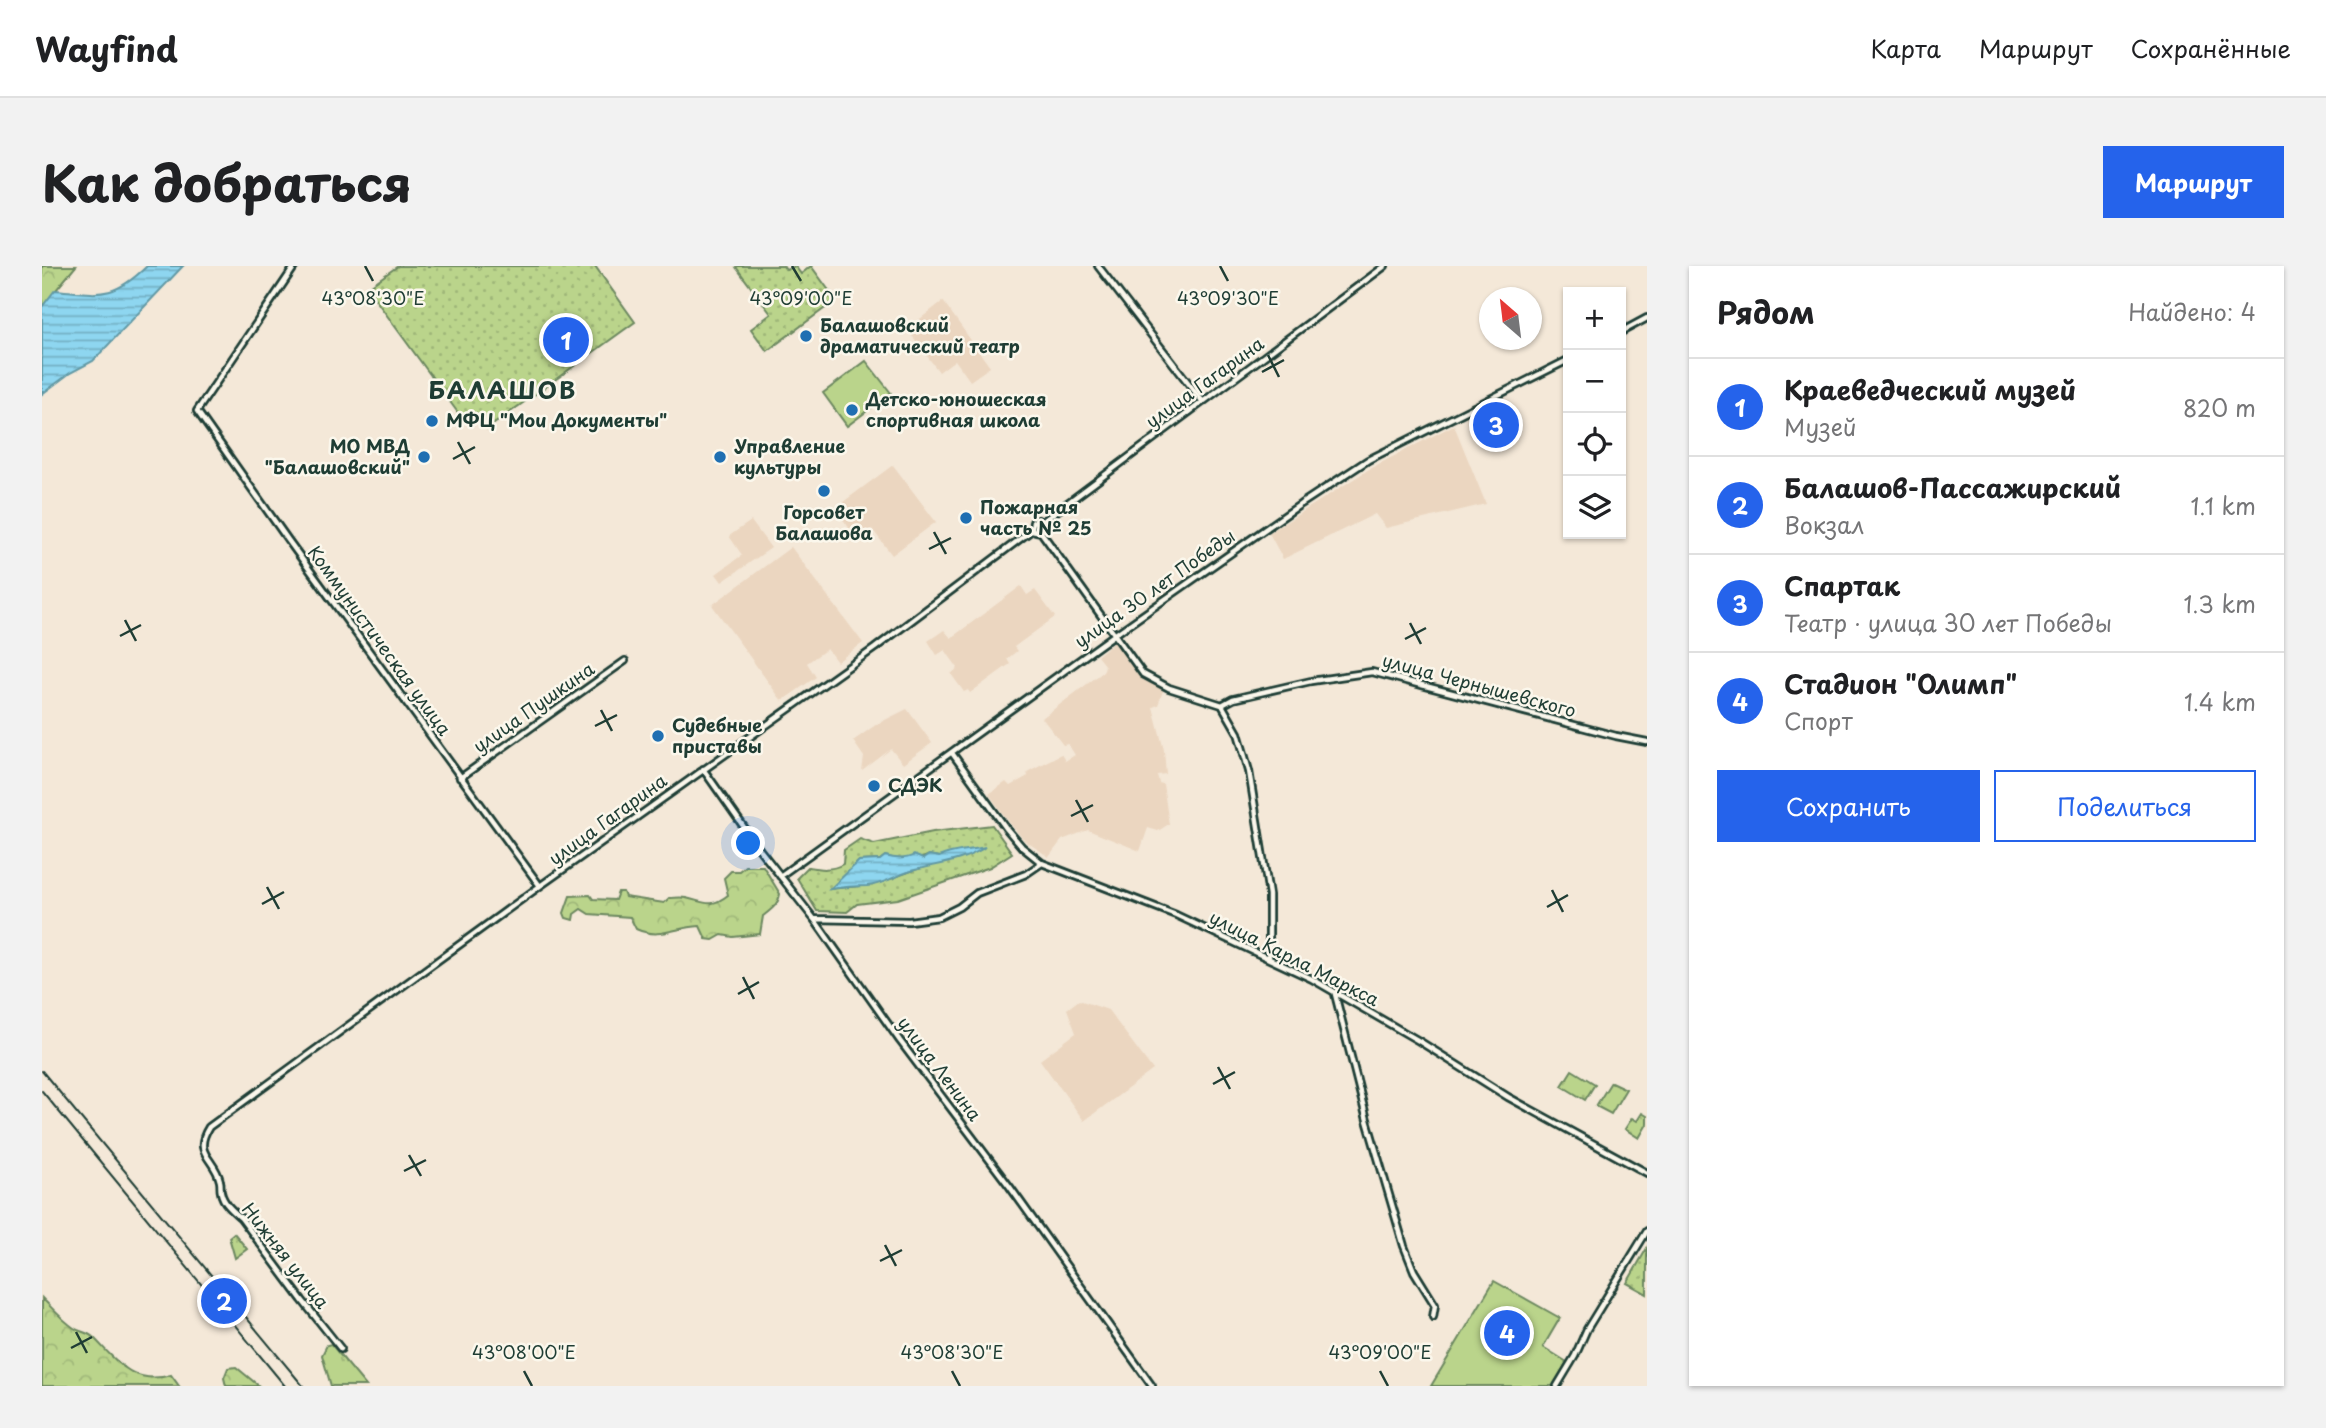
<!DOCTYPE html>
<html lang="ru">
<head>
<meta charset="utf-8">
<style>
	body { margin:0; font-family:"Playpen Sans",sans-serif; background:#f2f2f2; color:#202124 }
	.controls { position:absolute; right:21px; top:21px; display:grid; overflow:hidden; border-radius:0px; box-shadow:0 2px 5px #0004 }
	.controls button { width:63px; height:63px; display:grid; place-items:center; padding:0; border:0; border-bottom:2px solid #e0e0e0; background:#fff; color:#202124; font:35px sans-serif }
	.compass { position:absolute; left:1437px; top:21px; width:63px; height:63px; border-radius:50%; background:#fff; box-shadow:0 2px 5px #0004; rotate:332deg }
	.you { position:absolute; left:707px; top:578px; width:24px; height:24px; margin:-18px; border:5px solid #fff; border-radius:50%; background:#1a73e8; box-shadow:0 0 0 10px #1a73e833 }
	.badge { display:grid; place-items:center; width:46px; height:46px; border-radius:50%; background:#2563eb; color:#fff; font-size:23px; font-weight:700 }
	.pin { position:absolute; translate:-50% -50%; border:4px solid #fff; box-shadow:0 2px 7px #0006 }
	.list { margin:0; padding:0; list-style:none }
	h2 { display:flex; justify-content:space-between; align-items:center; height:91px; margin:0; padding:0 28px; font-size:30px }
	h2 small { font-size:23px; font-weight:400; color:#757577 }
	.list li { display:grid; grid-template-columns:46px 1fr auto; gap:21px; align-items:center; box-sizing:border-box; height:98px; padding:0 28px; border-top:2px solid #e0e0e0 }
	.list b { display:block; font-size:26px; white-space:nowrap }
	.list p { margin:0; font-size:23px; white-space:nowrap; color:#757577 }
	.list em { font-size:23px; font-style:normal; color:#757577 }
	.actions { display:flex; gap:14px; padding:21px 28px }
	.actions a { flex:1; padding:16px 0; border:2px solid #2563eb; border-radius:0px; text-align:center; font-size:24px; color:#2563eb }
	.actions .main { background:#2563eb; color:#fff }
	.icon { flex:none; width:38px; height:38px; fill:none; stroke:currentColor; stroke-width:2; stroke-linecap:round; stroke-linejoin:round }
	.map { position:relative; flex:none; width:1605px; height:1120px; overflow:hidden; border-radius:0px }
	header { display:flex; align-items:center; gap:42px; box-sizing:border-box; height:98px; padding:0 35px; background:#fff; border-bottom:2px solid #e0e0e0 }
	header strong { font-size:33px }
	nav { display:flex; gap:38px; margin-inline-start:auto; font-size:24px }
	.intro { display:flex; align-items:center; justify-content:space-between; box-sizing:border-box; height:168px; padding:0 42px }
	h1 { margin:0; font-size:49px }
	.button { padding:18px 32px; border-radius:0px; background:#2563eb; color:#fff; font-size:24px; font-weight:700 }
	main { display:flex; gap:42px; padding:0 42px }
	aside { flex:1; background:#fff; border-radius:0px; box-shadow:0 2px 5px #0004 }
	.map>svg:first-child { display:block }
</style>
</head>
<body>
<header>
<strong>Wayfind</strong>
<nav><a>Карта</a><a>Маршрут</a><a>Сохранённые</a></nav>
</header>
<div class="intro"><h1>Как добраться</h1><a class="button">Маршрут</a></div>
<main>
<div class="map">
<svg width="1605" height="1120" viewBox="0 0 1605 1120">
	<defs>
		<pattern id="grass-tufts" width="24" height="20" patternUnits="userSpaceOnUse" patternTransform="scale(1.75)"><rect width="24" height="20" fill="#bad48b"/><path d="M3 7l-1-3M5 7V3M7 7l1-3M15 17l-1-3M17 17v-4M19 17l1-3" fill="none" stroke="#9fb779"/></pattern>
		<pattern id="forest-crowns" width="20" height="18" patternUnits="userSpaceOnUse" patternTransform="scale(1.75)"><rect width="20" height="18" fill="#bad48b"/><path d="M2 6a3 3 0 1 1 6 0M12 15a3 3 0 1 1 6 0" fill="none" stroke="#9fb779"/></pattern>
		<pattern id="park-dots" width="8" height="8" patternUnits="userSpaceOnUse" patternTransform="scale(1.75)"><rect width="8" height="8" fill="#bad48b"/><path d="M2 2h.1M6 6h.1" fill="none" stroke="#9fb779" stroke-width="1.8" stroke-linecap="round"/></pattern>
		<pattern id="water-rules" width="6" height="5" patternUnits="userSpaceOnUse" patternTransform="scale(1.75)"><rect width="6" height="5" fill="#8ed6f0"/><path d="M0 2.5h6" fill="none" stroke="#73afc3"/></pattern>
	</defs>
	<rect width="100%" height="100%" fill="#f4e8d8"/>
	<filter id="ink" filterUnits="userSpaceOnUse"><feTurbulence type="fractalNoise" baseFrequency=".0143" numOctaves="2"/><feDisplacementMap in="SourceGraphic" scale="14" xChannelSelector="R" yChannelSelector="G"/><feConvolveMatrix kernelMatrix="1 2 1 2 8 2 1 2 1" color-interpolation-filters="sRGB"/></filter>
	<g filter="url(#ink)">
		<!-- built -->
		<path fill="#ebd6c0" d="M901,35L948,101L928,115L913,94L897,106L865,63Z
			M1412,159L1444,238L1344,262L1333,248L1241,293L1227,267L1329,202Z
			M851,199L894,256L850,289L830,263L815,273L793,242Z
			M709,255L729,282L680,316L674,308L700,289L687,270Z
			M749,281L821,377L795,396L785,383L765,397L774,411L740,435L670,339Z
			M979,320L985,329L993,324L1013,351L972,381L975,385L965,393L968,398L928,427L926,424L922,426L909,408L916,402L903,384L895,389L886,375L902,364L909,372Z
			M1073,375L1099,409L1122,422L1116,439L1111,441L1122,484L1124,508L1115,509L1117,517L1121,518L1127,558L1116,565L1106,562L1098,585L1046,564L1020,574L1007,591L982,574L970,560L947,528L964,516L968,520L986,510L985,506L1019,488L1023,495L1033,489L1026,478L1021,479L1000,452L1061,406L1063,400L1055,390Z
			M865,443L890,477L861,498L849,483L820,505L822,491L811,475L835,458Z
			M1037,734L1066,744L1111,804L1042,855L998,794L1034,767L1025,743Z"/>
		<!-- grass -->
		<path fill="url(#grass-tufts)" stroke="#6c8860" stroke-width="2" d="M1530,804L1553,818L1543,834L1520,820Z
			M1569,816L1584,823L1569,848L1554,840Z
			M1600,847L1605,850V858L1597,872L1583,863L1590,852L1595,855Z
			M192,967L205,983L193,992L187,971Z
			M289,1078L324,1120H289L280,1089L285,1079Z"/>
		<!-- forest -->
		<path fill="url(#forest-crowns)" stroke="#6c8860" stroke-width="2" d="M0,0H34L0,41Z
			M703,600H721L738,628C736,639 730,643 721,650L718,668L691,671L680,669L671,674L664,673L658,660C632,661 619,674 594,663L588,651L547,648L539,643L532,648L531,654L524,652L522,647L528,630L548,629L551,633L573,634L576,626H581L583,631L622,637L627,632C632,632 639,631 644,632C663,636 668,643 686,629L682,612L689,605H697Z
			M0,1032C10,1042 20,1054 32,1062C38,1066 45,1066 51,1071C75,1095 91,1120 129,1109L137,1120H0Z
			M194,1101L217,1120H184L182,1112L186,1102Z"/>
		<!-- park -->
		<path fill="url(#park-dots)" stroke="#6c8860" stroke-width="2" fill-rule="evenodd" d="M356,0H553L593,56L445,163L434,147L422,155L325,22Z
			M696,0H741L744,4L753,0L759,8L769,0L794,34L725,85L709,63L729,48L694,1Z
			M950,559L970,587L948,601L856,633L815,638L805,646L775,645L755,612L766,601C778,603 789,605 801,598L802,584L818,573L832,578L891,566ZM942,582C917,596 890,597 864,607C852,611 840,618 827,619C815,621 802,621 789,623L817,595L838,594L843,590C855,594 877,595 887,589L897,591Z
			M1605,982V1028L1585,1017Z"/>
		<!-- pitch -->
		<path fill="#bad48b" stroke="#6c8860" stroke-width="2" d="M824,95L849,127L805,160L781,127Z
			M1452,1015L1518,1052L1501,1081L1525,1096L1511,1120H1389Z"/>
		<!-- water -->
		<path fill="url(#water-rules)" stroke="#6299a5" stroke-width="2" d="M105,0H141L51,95L28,107L0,128V41L13,24C58,28 70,34 105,0Z
			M943,581C920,597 892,598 866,606C853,610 840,619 825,620C813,620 801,621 788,623L817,595L838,594L843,590C853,593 863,594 872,589L881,593L887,589L897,591C911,584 927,585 943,581Z"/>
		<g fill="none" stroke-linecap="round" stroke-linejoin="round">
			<defs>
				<path id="secondary" d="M253,0L155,145L246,274L498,620
					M1056,0L1161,136
					M1579,66L1605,52
					M1000,256L1343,0
					M999,266L1101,408L1127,422L1180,439L1196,467L1207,505L1227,629V691
					M1180,439L1191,433L1269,415L1330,406L1574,470L1605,476
					M910,487L964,562L980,581L1000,597L1134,649L1270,713L1377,775L1466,831L1605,907
					M661,503L718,584L772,653L858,775L968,921L1110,1120
					M418,512L583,395
					M738,610L1072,369L1259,238L1326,194L1526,94
					M772,653L867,655L897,651L917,641L935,627L984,608L1000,597
					M1293,728L1325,854L1362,980L1372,1005L1393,1039L1391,1051
					M299,1083L260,1034L199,952C191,945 181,937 179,926C178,923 179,919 178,915C173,892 150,888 167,861L498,620L833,382L990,264L991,256L996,254L1002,259L999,266L990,264
					M1515,1120L1533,1090L1545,1063L1605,965"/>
			</defs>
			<!-- secondary casing -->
			<use href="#secondary" stroke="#1f3d34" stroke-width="10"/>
			<!-- secondary -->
			<use href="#secondary" stroke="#fbf7ec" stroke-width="4.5"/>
			<!-- rail -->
			<path stroke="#1f3d34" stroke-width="2" d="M0,805L261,1120
				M0,825L243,1120"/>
		</g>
	</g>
	<!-- ticks -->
	<path fill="none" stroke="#1f3d34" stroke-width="2.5" d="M323,0L331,15M750,0L759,15M1178,0L1186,15M1226,89L1237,111M1220,106L1242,94M416,176L428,198M411,193L433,181M892,266L904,288M887,283L909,272M83,354L94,375M1368,357L1379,378M78,370L99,359M1363,373L1384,362M559,444L570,465M553,460L575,449M1034,534L1046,556M1029,550L1051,539M225,621L237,643M1510,624L1521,646M220,638L242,626M1505,641L1526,629M701,711L712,733M696,728L717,716M1176,801L1188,823M1171,818L1193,806M367,889L379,910M362,905L384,894M843,979L854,1000M838,995L860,984M34,1066L45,1087M29,1082L50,1071M482,1105L490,1120M910,1105L918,1120M1338,1105L1346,1120"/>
	<!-- markers -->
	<g fill="#1f6fb2" stroke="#fbf7ec" stroke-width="2.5">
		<circle cx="764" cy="70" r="7"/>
		<circle cx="810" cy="144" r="7"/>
		<circle cx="390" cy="155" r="7"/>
		<circle cx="382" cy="191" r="7"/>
		<circle cx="678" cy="191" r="7"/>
		<circle cx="782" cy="225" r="7"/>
		<circle cx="924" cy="252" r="7"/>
		<circle cx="616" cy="470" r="7"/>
		<circle cx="832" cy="520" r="7"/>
	</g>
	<g text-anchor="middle" stroke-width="5" stroke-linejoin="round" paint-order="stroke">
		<!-- poi labels -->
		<g font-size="18" font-weight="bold" fill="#1f3d34" stroke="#fbf7ec" text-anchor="start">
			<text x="778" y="66">Балашовский<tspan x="778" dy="21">драматический театр</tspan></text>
			<text x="824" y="140">Детско-юношеская<tspan x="824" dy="21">спортивная школа</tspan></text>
			<text x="404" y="161">МФЦ "Мои Документы"</text>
			<text x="368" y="187" text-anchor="end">МО МВД<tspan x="368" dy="21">"Балашовский"</tspan></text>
			<text x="692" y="187">Управление<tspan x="692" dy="21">культуры</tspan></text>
			<text x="938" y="248">Пожарная<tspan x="938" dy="21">часть № 25</tspan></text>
			<text x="782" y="253" text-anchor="middle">Горсовет<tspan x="782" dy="21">Балашова</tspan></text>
			<text x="630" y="466">Судебные<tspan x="630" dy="21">приставы</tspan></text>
			<text x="846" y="526">СДЭК</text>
		</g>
		<!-- street labels -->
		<g font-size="18" fill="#1f3d34" stroke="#fbf7ec">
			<text transform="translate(1163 117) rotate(-36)" y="6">улица Гагарина</text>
			<text transform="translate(1113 323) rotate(-35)" y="6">улица 30 лет Победы</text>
			<text transform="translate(337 375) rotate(54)" y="6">Коммунистическая улица</text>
			<text transform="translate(1437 420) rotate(15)" y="6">улица Чернышевского</text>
			<text transform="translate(492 442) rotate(-35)" y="6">улица Пушкина</text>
			<text transform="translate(566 554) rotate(-36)" y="6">улица Гагарина</text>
			<text transform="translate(1252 693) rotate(27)" y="6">улица Карла Маркса</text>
			<text transform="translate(897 803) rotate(53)" y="6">улица Ленина</text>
			<text transform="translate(243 990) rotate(52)" y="6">Нижняя улица</text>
		</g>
		<!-- district labels -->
		<g font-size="24" font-weight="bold" letter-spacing="2" fill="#1f3d34" stroke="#fbf7ec">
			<text x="461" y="133">БАЛАШОВ</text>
		</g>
	</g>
	<g font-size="18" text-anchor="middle" fill="#1f3d34" stroke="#fbf7ec" stroke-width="5" stroke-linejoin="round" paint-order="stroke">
		<text x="331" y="39">43°08'30"E</text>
		<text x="759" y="39">43°09'00"E</text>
		<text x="1186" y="39">43°09'30"E</text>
		<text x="482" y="1093">43°08'00"E</text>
		<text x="910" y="1093">43°08'30"E</text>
		<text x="1338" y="1093">43°09'00"E</text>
	</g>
</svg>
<div class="controls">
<button>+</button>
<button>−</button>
<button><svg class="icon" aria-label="locate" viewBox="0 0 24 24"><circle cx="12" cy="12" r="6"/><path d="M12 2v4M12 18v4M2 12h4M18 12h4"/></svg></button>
<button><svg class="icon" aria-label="layers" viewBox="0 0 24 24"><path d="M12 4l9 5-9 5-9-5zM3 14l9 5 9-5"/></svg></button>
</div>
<svg class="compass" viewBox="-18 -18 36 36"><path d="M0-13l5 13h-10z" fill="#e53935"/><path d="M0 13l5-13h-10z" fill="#757577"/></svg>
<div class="you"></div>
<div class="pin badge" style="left:524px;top:74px">1</div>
<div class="pin badge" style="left:182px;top:1035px">2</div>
<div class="pin badge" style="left:1454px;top:159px">3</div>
<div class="pin badge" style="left:1465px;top:1067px">4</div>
</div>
<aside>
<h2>Рядом<small>Найдено: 4</small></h2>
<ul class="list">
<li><span class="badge">1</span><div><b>Краеведческий музей</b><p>Музей</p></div><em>820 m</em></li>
<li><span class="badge">2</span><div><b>Балашов-Пассажирский</b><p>Вокзал</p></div><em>1.1 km</em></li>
<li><span class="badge">3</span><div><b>Спартак</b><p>Театр · улица 30 лет Победы</p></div><em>1.3 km</em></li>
<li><span class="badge">4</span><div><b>Стадион &quot;Олимп&quot;</b><p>Спорт</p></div><em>1.4 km</em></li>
</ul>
<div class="actions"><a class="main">Сохранить</a><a>Поделиться</a></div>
</aside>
</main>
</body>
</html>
